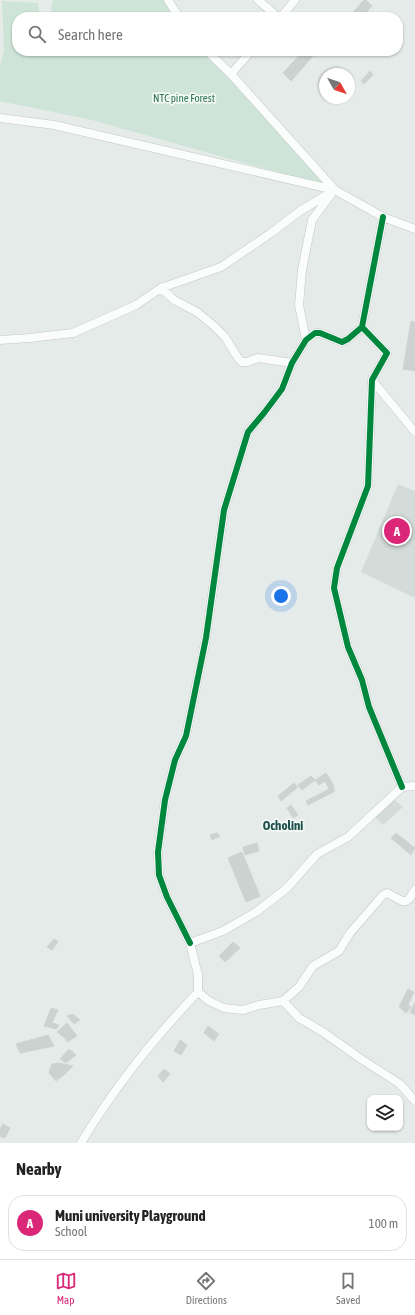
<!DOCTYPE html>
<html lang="en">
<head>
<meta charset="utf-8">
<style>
	body { margin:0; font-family:"Asap Condensed",sans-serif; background:#f6f6f6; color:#222 }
	.controls { position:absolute; right:12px; bottom:12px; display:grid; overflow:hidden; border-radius:8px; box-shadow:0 1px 3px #0004 }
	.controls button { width:36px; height:36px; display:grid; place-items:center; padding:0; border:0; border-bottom:1px solid #e0e0e0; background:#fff; color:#222; font:20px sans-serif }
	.compass { position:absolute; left:319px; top:68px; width:36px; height:36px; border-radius:50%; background:#fff; box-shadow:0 1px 3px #0004; rotate:130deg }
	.you { position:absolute; left:281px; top:596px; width:14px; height:14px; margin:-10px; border:3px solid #fff; border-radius:50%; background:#1a73e8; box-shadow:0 0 0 6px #1a73e833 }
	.badge { display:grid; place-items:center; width:26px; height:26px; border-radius:50%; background:#db2777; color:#fff; font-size:13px; font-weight:700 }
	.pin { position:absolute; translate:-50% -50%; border:2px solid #fff; box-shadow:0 1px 4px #0006 }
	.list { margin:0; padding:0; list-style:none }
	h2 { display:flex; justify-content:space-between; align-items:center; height:52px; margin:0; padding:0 16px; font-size:17px }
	h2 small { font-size:13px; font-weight:400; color:#767676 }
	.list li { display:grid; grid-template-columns:26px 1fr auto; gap:12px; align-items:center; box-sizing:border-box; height:56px; margin:0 8px 8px; padding:0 8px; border:1px solid #e0e0e0; border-radius:16px }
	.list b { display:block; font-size:15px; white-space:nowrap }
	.list p { margin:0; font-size:13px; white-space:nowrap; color:#767676 }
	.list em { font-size:13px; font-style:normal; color:#767676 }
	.icon { flex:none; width:22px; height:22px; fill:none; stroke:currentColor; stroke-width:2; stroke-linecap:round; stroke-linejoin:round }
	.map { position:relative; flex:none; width:415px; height:1143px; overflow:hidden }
	.search { position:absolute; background:#fff; box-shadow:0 1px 3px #0004; left:12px; right:12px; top:12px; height:44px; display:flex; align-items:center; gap:10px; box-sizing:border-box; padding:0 14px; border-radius:16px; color:#767676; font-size:15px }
	.sheet { height:116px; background:#fff }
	nav { display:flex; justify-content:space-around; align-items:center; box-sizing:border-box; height:56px; border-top:1px solid #e0e0e0; background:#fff; font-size:11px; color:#767676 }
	nav a { display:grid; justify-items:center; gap:2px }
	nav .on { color:#db2777 }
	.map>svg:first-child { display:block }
</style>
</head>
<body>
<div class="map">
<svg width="415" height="1143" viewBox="0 0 415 1143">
	<rect width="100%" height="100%" fill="#e5ebe9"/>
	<!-- built -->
	<path fill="#d3dcd9" d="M398,484L415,491V598L361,572Z
		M393,799L403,807L383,825L375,817Z"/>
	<!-- green -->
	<path fill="#cee4d8" d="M55,0H167L178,17H51L52,2Z
		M2,1L38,3L40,17H17V51H204L330,187L92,120L0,101V67L4,50Z"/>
	<!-- building -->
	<path fill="#ccd2d0" stroke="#ced4d2" d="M364,0H366L372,6L362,17H349Z
		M303,51H307L313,56L291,81L283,73Z
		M370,71L373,75L364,84L361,81Z
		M411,321L415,322V371L403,369Z
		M326,773L334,786L329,789L325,781L319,785L315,780Z
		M311,776L315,780L302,790L298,785Z
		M294,783L298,787L281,801L278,796Z
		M333,787L335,791L308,805L306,801Z
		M291,805L298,815L293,818L287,808Z
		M217,833L220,836L212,840L210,835Z
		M396,833L415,848L411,855L391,838Z
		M257,843L259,851L245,855L243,847Z
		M242,852L260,896L246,902L228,858Z
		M54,939L58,942L52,950L47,947Z
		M233,942L240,948L225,962L219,956Z
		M408,989L414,992L408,1005L411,1007L406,1013L399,1007Z
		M415,1002V1015L410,1012Z
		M51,1008L58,1010L52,1023L59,1025L56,1029L44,1026Z
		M73,1014L80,1020L74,1024L67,1016Z
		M67,1023L77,1036L67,1042L65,1038L57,1032Z
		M208,1026L219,1034L214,1041L204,1033Z
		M48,1035L54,1046L20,1053L16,1044Z
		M180,1040L187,1045L181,1055L174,1051Z
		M69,1049L76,1055L66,1063L60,1059Z
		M59,1063L73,1066L64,1075L56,1081L49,1073L52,1064Z
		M164,1069L170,1074L163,1082L158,1076Z
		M3,1124L10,1128L5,1138L0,1136V1129Z"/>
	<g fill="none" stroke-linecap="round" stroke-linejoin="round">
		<defs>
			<path id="street" d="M168,0L179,17
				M258,0L278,17
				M281,17L295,0
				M207,51L231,74
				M251,51L231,74L335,190
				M0,118L54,125L335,190L383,217L415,229
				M383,217L362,327L387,353L372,380L368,486L337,568L334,588L348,647L362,680L369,707L402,787
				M161,288L174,300L197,312L213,325L225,337L238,358L242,362H247L258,358L292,363
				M0,340L29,338L73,333L136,305L161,288L221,267L271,233L300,211L335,190
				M306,340L299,305L302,270L312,220L332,193
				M372,380L415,432
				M190,943L167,897L159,875L158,852L165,800L175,760L186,736L206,638L224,510L248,432L264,413L282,389L292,363L306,340L315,333H320L342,342L348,339L362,327
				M198,992L209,1001L224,1008L243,1010L259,1005L283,1001L299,987L313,966L339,951L350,933L383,895L387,893L402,901H406L409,899L415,890
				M283,1001L299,1018L323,1032L361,1059L400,1084L415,1101
				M81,1143C114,1088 154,1038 198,992V975L190,943L223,931L256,912L287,888L317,854L348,837L402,787L415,786"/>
		</defs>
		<!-- street casing -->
		<use href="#street" stroke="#c2c8c6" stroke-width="9"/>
		<!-- street -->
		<use href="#street" stroke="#fbfcfc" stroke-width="8"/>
		<defs>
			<path id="cycleway" d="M383,217L362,327L387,353L372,380L368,486L337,568L334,588L348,647L362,680L369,707L402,787
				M190,943L167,897L159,875L158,852L165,800L175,760L186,736L206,638L224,510L248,432L264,413L282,389L292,363L306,340L315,333H320L342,342L348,339L362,327"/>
		</defs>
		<!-- cycleway casing -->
		<use href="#cycleway" stroke="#f4f9f7" stroke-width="8"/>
		<!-- cycleway -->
		<use href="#cycleway" stroke="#00873e" stroke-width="6"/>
	</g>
	<g text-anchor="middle" stroke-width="3.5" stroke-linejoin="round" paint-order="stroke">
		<!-- park labels -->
		<g font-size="11" fill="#2d7652" stroke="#f4f9f7">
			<text x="184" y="102">NTC pine Forest</text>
		</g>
		<!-- quarter labels -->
		<g font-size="13" font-weight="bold" fill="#1e514b" stroke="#f4f9f7">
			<text x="283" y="830">Ocholini</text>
		</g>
	</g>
</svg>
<div class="controls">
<button><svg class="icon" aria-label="layers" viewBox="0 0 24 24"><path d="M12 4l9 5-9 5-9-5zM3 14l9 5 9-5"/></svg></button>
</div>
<svg class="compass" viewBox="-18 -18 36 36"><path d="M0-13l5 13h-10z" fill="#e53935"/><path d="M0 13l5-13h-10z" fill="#767676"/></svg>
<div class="you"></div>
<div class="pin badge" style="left:397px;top:531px">A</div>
<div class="search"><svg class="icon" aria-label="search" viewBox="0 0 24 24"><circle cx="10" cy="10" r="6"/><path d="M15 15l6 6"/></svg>Search here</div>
</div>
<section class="sheet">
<h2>Nearby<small></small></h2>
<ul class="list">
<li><span class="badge">A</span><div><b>Muni university Playground</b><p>School</p></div><em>100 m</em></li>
</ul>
</section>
<nav>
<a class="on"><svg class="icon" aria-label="map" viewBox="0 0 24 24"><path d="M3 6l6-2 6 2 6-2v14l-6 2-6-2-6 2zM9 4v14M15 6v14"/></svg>Map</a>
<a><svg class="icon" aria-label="directions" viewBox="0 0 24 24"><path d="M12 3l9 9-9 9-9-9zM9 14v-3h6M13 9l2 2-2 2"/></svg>Directions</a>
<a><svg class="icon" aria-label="saved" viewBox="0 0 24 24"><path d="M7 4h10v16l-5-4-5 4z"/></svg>Saved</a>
</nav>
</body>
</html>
